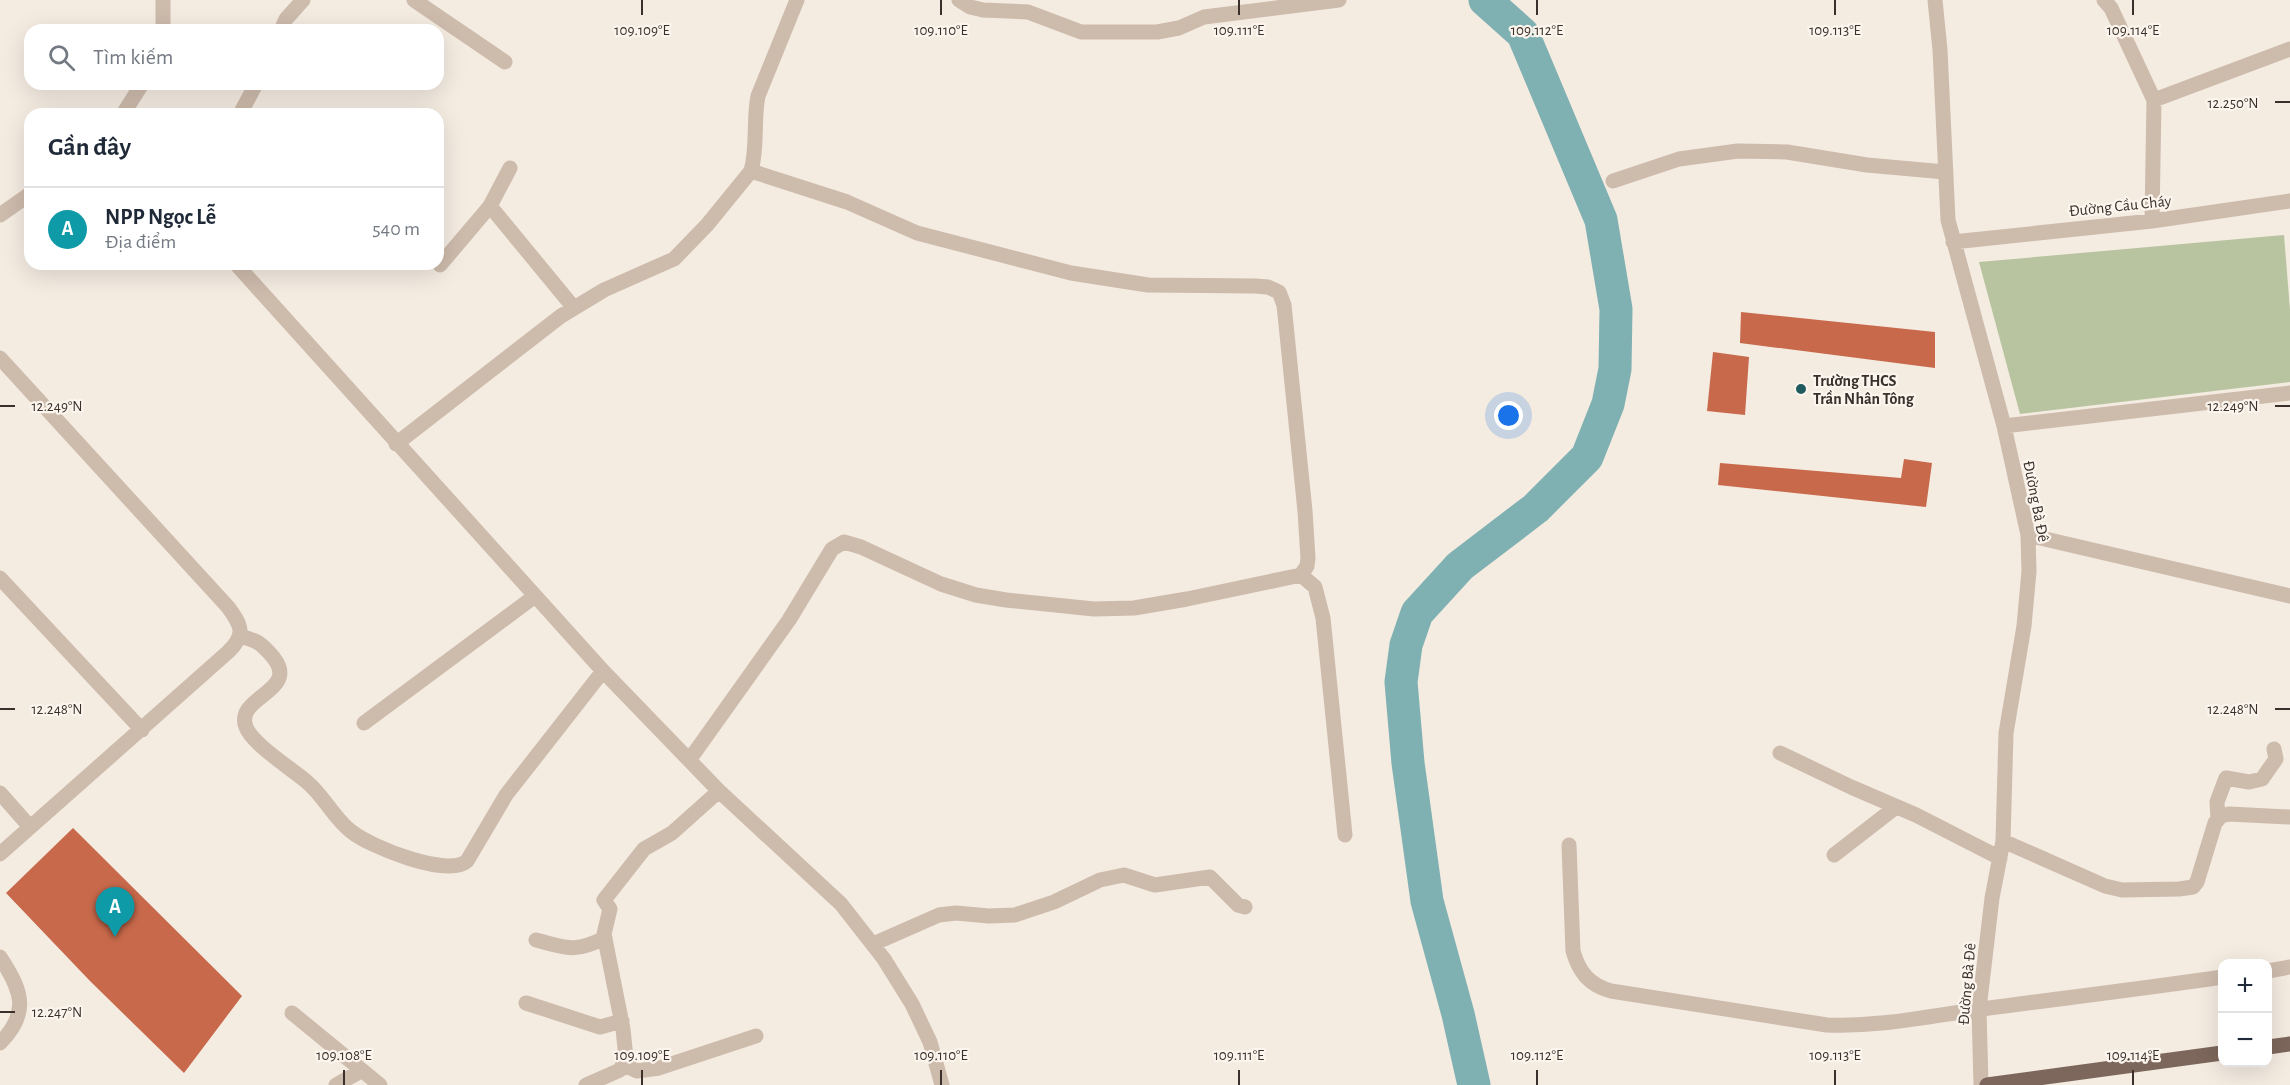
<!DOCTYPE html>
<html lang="vi">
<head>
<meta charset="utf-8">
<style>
	body { margin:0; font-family:"Alegreya Sans",sans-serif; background:#f2f2f3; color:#1f2937 }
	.controls { position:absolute; right:18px; bottom:18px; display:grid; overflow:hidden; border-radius:12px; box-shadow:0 6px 24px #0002 }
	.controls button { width:54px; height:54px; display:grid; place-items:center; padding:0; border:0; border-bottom:2px solid #e0e1e3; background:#fff; color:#1f2937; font:30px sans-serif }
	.you { position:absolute; left:1509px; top:416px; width:21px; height:21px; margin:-15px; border:4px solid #fff; border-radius:50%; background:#1a73e8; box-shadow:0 0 0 9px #1a73e833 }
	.badge { display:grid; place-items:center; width:39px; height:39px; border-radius:50%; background:#d93025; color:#fff; font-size:20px; font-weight:700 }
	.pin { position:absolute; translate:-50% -50px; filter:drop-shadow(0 2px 3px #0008) }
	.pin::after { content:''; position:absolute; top:32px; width:21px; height:18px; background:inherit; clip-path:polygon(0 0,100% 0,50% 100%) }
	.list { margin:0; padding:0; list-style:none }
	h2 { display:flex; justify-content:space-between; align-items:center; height:78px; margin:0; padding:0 24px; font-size:26px }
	h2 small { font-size:20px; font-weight:400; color:#747a83 }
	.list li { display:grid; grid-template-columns:39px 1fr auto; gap:18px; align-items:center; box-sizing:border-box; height:84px; padding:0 24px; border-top:2px solid #e0e1e3 }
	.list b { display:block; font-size:22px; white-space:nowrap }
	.list p { margin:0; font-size:20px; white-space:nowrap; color:#747a83 }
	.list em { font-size:20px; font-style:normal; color:#747a83 }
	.icon { flex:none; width:33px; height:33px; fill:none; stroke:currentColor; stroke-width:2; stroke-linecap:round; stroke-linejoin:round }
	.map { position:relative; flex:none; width:2290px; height:1085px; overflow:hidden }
	.search { position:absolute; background:#fff; box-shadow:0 6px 24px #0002; left:24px; top:24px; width:420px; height:66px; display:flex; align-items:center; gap:15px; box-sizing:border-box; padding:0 21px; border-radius:18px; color:#747a83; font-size:22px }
	.panel { position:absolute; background:#fff; box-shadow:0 6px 24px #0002; left:24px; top:108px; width:420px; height:162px; border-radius:18px }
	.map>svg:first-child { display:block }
</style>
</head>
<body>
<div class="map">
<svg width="2290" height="1085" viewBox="0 0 2290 1085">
	<rect width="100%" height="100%" fill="#f4ebe1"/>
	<!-- green -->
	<path fill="#b8c4a0" d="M2284,235L2290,310V382L2020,414L1979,262Z"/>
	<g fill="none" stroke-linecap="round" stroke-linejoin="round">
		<!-- river -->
		<path stroke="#7fb0b2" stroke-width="33" d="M1474,1085L1458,1014L1427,901L1408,763L1401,682L1406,645L1417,613L1460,566L1536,508L1587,457L1608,404L1615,369L1616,309L1601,220L1523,34L1485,0"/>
	</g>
	<!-- building -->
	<path fill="#c8694b" d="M1741,312L1935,332V368L1740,343Z
		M1713,352L1749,357L1745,415L1707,411Z
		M1904,459L1932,463L1926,507L1718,485L1720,463L1901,478Z
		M73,828L242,996L184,1073L90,981L6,893Z"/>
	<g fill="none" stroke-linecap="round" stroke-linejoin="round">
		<!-- minor -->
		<path stroke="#cdbbac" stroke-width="15" d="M414,0L505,62
			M959,0L970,7L983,10L1028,12L1081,32H1157L1179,28L1204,17L1339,0
			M1935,0L1940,50L1948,220L2004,426L2028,535L2029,571L2024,626L2006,733L2003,841L1992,898L1979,1009L1981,1085
			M2104,0L2111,8L2154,100L2152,221
			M163,30V0
			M281,30L286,19L303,0
			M2154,100L2290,49
			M123,114L142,84
			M240,114L256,84
			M510,168L490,206L574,308
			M751,171C758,146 753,121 758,96L797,0
			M1613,181L1679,159L1738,151L1787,152L1867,165L1945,172
			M0,215L30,194
			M1953,242L2152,221L2290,201
			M236,264L603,671L719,791L841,904L884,959L912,1004L930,1042L942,1085
			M440,265L490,206
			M0,358L228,607C242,626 246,635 228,652L0,854
			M2004,426L2290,393
			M396,444L561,316L604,290L674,259L707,225L751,171L847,202L917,233L1071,273L1148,285L1255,286L1268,287L1279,292L1284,305L1305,511L1308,558L1307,566L1301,575L1187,599L1134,608L1094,609L1006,600L976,595L941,584L861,547L844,542L832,549L789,620L690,759
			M2028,535L2290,596
			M1301,575L1315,587L1323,618L1345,835
			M0,578L142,730
			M240,636C258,641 261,643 273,657C301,692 234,696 246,727C252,744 292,769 307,782C324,796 335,820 352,832C371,847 448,878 467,861L506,795L603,671
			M364,723L535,596
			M1780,753L1851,787L1916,815L2000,858
			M0,793L30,827
			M2218,819L2217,802L2226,778L2249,782L2262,779L2276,759L2274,749
			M2003,841L2105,886L2122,890L2179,889L2193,887L2197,882L2215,823L2221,816L2229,814L2290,817
			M1569,845L1573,951C1579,972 1589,985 1611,991L1827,1025C1882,1027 1928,1016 1982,1009C2062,998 2142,989 2222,977
			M1834,855L1896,807
			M536,940C568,948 574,953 605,938
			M873,944L939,915L956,913L989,916L1015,915L1054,902L1100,880L1124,875L1155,885L1210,877L1238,905L1245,907
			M0,957C21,989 31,1012 0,1043
			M2268,971L2290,967
			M526,1003L600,1027L622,1021
			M292,1013L380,1085
			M623,1064L637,1071L659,1068L756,1036
			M336,1085L361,1071
			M586,1085L620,1070L626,1058L623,1029L604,934L610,909L604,900L644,849L672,833L719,791"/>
		<!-- major -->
		<path stroke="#7d675c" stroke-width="15" d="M2268,1047L2290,1044
			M1987,1085L2222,1053"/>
	</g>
	<!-- ticks -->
	<path fill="none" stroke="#3b302b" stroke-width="2" d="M642,0V15M941,0V15M1239,0V15M1537,0V15M1835,0V15M2133,0V15M2275,102H2290M0,406H15M2275,406H2290M0,709H15M2275,709H2290M0,1012H15M344,1070V1085M642,1070V1085M941,1070V1085M1239,1070V1085M1537,1070V1085M1835,1070V1085M2133,1070V1085"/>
	<!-- markers -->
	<circle fill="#1f5a5e" stroke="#fbf5ee" stroke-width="2" cx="1801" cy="389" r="6"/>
	<g text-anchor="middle" stroke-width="4.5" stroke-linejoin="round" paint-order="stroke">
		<!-- street labels -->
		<g font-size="16" fill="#3b302b" stroke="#fbf5ee">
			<text transform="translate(2120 205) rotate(-6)" y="6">Đường Cầu Cháy</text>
			<text transform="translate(2037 501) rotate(79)" y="6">Đường Bà Đê</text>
			<text transform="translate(1966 984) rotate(-85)" y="6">Đường Bà Đê</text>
		</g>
		<!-- poi labels -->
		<g font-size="16" font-weight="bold" fill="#3b302b" stroke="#fbf5ee" text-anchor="start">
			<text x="1813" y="386">Trường THCS<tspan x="1813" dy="18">Trần Nhân Tông</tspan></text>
		</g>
	</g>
	<g font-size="15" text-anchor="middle" fill="#3b302b" stroke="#fbf5ee" stroke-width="4.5" stroke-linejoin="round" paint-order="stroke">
		<text x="642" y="35">109.109°E</text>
		<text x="941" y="35">109.110°E</text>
		<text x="1239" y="35">109.111°E</text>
		<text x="1537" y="35">109.112°E</text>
		<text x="1835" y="35">109.113°E</text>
		<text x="2133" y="35">109.114°E</text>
		<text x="2233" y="108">12.250°N</text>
		<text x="57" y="411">12.249°N</text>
		<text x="2233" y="411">12.249°N</text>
		<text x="57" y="714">12.248°N</text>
		<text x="2233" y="714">12.248°N</text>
		<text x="57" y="1017">12.247°N</text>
		<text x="344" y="1060">109.108°E</text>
		<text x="642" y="1060">109.109°E</text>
		<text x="941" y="1060">109.110°E</text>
		<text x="1239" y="1060">109.111°E</text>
		<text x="1537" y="1060">109.112°E</text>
		<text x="1835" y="1060">109.113°E</text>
		<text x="2133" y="1060">109.114°E</text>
	</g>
</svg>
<div class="controls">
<button>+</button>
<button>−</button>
</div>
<div class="you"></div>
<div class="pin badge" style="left:115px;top:937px;background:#0f9aa8">A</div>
<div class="search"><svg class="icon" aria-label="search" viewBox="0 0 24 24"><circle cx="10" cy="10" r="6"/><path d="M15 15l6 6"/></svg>Tìm kiếm</div>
<section class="panel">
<h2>Gần đây<small></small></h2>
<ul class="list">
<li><span class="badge" style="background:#0f9aa8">A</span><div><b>NPP Ngọc Lễ</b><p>Địa điểm</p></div><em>540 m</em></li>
</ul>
</section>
</div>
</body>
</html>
